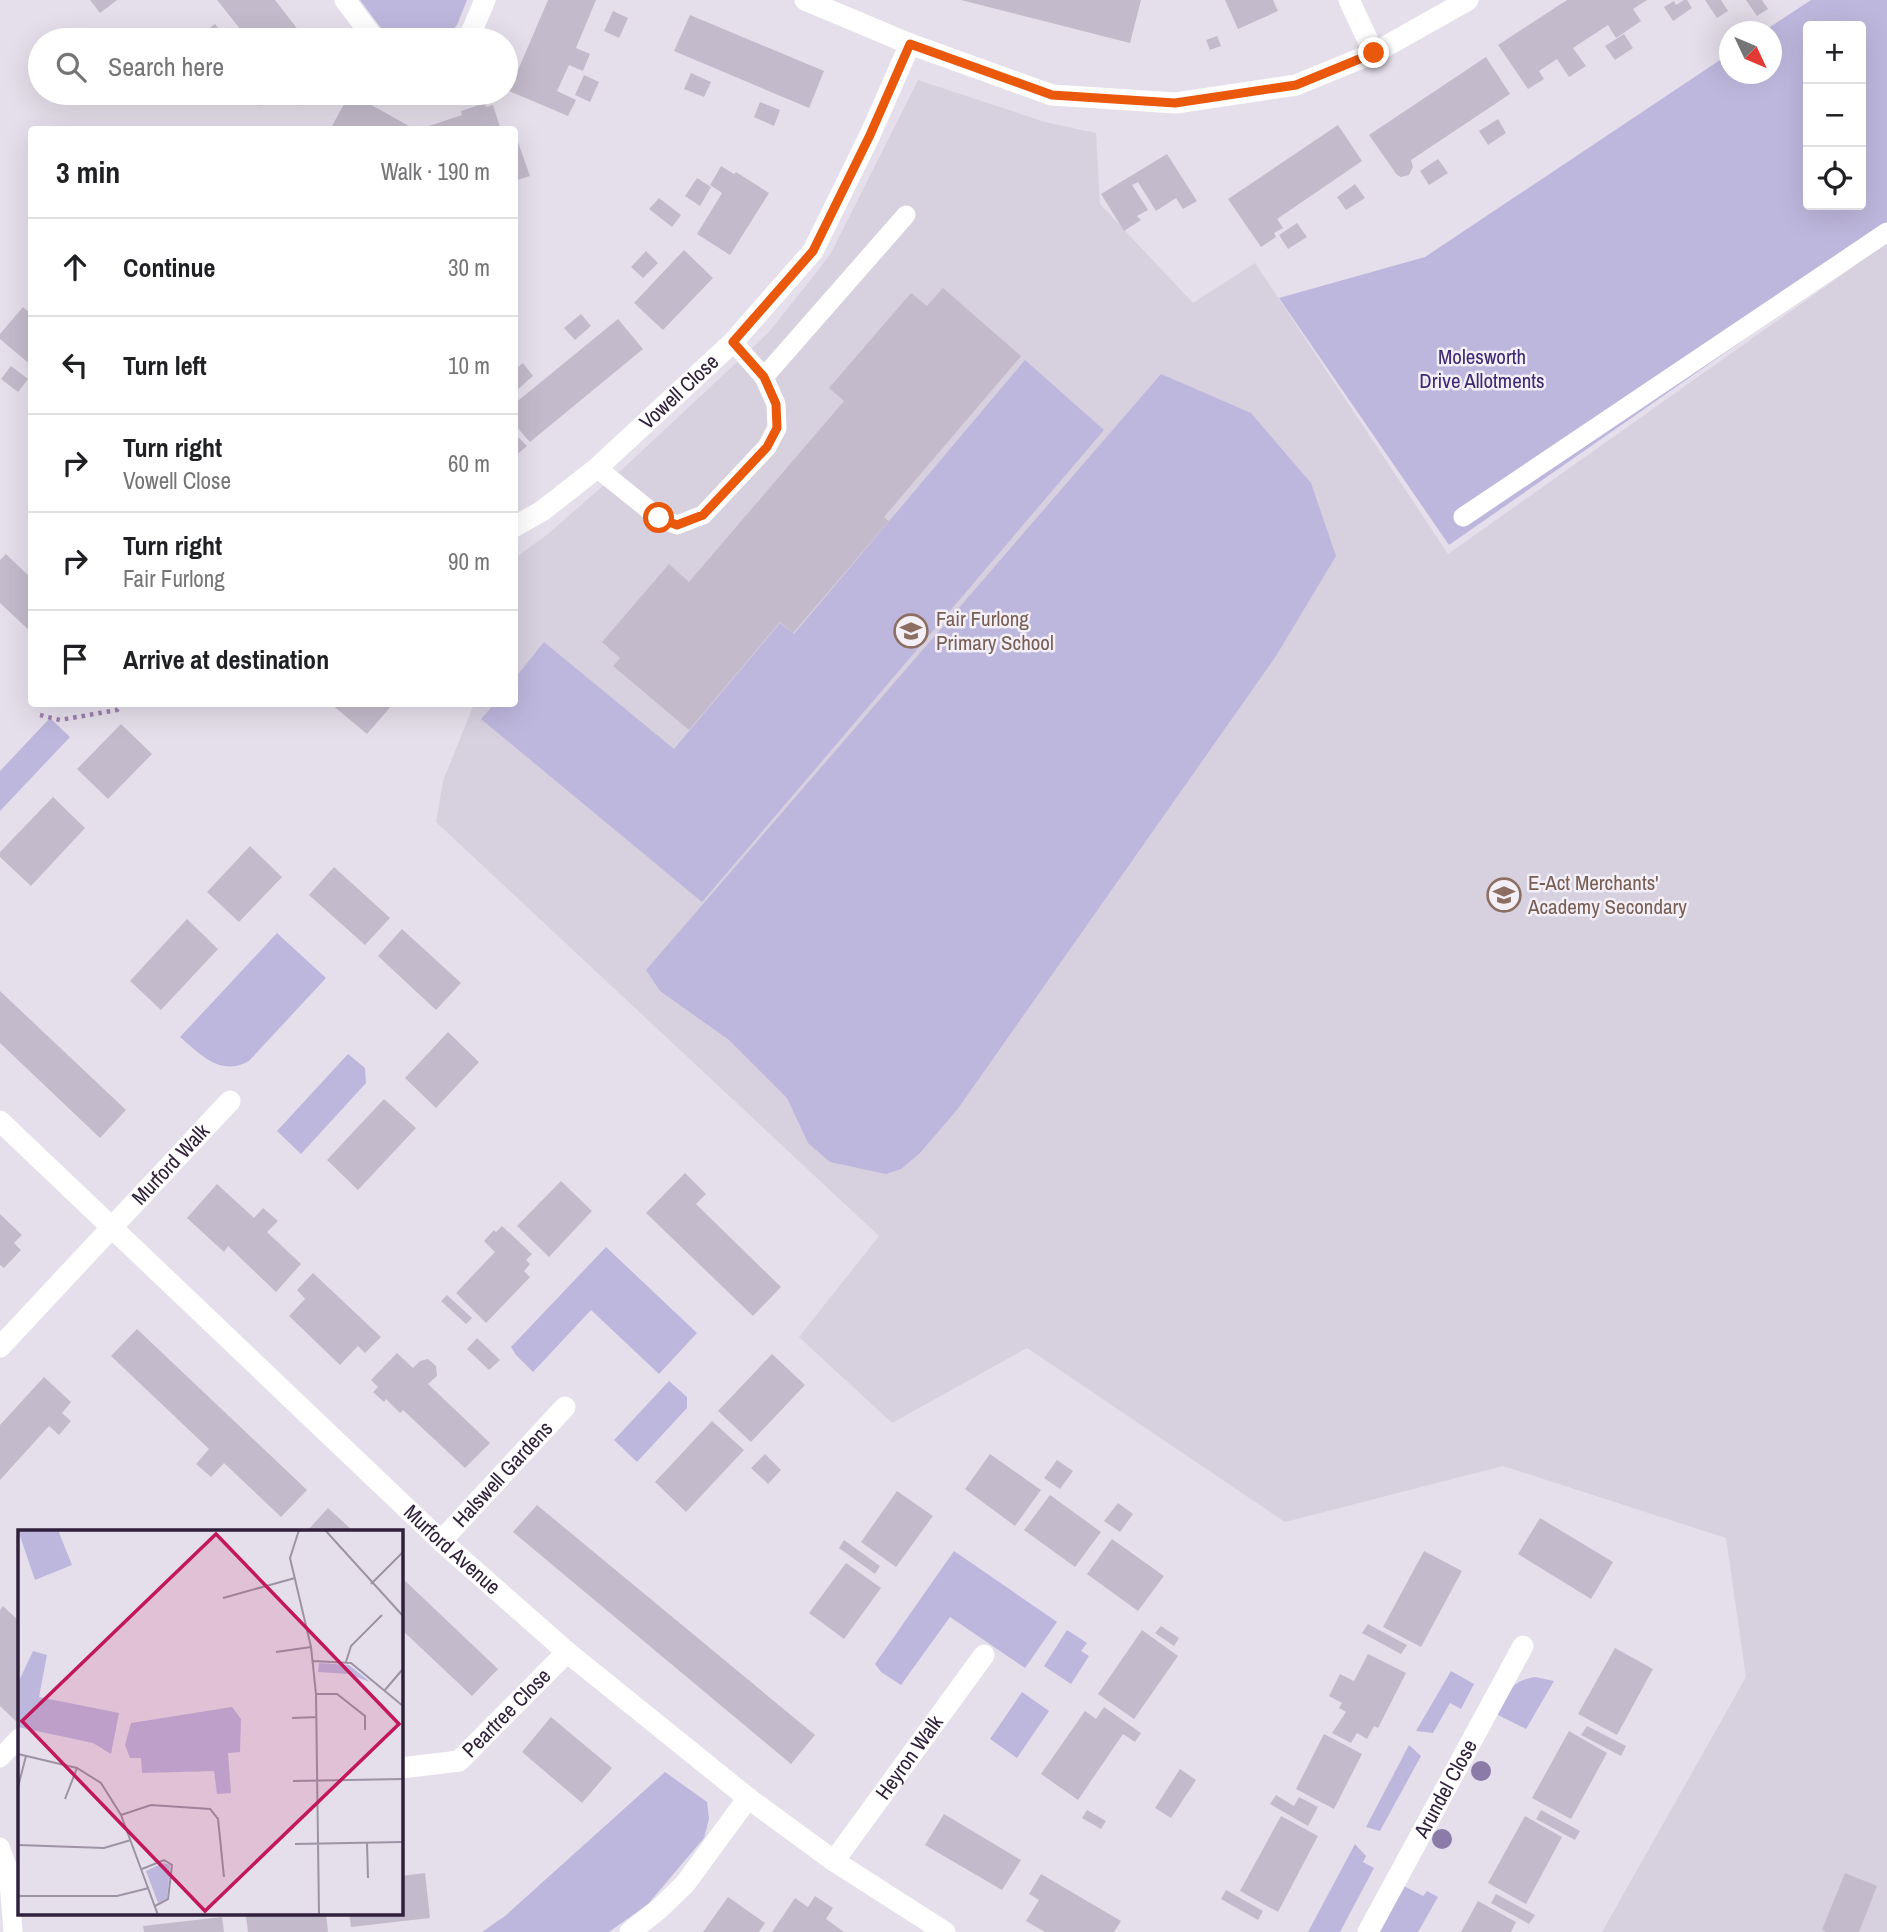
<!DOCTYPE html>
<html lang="en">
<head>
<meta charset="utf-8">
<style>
	body { margin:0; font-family:"Archivo Narrow",sans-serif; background:#f6f6f6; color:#202124 }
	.controls { position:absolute; right:21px; top:21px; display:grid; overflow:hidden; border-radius:7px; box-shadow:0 7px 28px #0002 }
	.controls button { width:63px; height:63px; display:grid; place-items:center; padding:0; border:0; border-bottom:2px solid #e0e0e0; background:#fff; color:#202124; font:35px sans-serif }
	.compass { position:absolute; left:1719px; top:21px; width:63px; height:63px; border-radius:50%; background:#fff; box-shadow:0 7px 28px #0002; rotate:134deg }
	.stop { position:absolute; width:21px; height:21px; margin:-16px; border:5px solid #ea580c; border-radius:50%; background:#fff }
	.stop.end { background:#ea580c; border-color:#fff; box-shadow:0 2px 7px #0008 }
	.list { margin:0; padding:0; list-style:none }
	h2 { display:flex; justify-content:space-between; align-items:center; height:91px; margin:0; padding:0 28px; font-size:30px }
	h2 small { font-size:23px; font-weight:400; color:#757577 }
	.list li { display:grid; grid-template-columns:46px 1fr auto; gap:21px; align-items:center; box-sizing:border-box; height:98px; padding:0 28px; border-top:2px solid #e0e0e0 }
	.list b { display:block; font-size:26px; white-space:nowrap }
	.list p { margin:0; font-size:23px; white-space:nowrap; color:#757577 }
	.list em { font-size:23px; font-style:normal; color:#757577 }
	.icon { flex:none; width:38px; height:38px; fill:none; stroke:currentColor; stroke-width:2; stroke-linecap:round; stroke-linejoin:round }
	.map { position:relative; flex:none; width:1887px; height:1932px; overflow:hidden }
	.search { position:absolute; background:#fff; box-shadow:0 7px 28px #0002; left:28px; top:28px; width:490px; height:77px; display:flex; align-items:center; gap:18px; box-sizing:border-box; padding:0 24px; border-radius:38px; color:#757577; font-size:26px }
	.panel { position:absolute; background:#fff; box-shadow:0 7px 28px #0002; left:28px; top:126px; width:490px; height:581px; border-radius:7px }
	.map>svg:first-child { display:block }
</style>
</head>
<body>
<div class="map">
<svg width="1887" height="1932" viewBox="0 0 1887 1932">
	<rect width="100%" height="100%" fill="#e5dfeb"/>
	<!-- built -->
	<path fill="#d7d0df" d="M918,80L1045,122L1096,133L1100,204L1193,303L1255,263L1448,554L1887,243V1932H1602L1746,1677L1726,1538L1503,1466L1285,1522L1027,1348L892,1423L799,1337L879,1236L436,822L443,781L474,704H514L515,558L548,534L629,463L769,332L830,255Z"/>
	<!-- green -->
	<path fill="#beb7dd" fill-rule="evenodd" d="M360,0H467L457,25L444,40H390Z
		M1811,0H1887V240L1449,545L1279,298L1425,257L1729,54L1730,74H1772V32L1764,31ZM1808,26H1861V205H1808Z
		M1025,360L1104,430L702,902L481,719L494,704H514L515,678L544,642L674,749L780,623L794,634Z
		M1161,374L1251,413L1311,483L1336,556L1276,656L957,1110L920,1153L901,1169L886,1174L830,1162L808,1143L787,1098L729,1040L660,991L646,970Z
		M50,718L70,737L0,811V771Z
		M277,933L326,978L249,1061C221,1077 201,1055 180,1037Z
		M348,1054L365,1068L366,1083L301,1154L277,1131Z
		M606,1247L697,1333L659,1374L591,1310L533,1372L516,1355L511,1347Z
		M669,1381L687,1397V1408L637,1462L614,1440Z
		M954,1551L1057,1622L1025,1668L950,1617L901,1685L881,1672L875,1664Z
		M1067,1630L1087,1643L1081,1651L1089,1656L1071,1684L1044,1666Z
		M1451,1671L1474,1684L1461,1709L1450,1703L1433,1733L1416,1731Z
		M1535,1677L1554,1681L1526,1729L1496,1714C1508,1693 1510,1681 1535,1677Z
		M1022,1692L1049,1711L1017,1758L990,1739Z
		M1409,1745L1421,1756L1380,1831L1366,1827Z
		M665,1772L707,1802L709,1819L704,1838L648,1904L609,1932H482L505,1916Z
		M1355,1844L1366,1856L1363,1862L1374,1868L1340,1932H1308Z
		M1402,1885L1423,1896L1427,1891L1438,1897L1418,1932H1377Z"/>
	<!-- building -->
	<path fill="#c3bbcb" d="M90,0H117L100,13Z
		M217,0H275L306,40H249Z
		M548,0H596L576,48L590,54L583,71L569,65L557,91L576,100L568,116L509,91Z
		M961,0H1141L1130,43Z
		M1225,0H1273L1278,11L1238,29Z
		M1567,0H1647L1633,9L1641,21L1616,38L1608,25L1573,48L1586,66L1569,77L1557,59L1539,71L1544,79L1528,89L1498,45Z
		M1684,0H1687L1692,8L1673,21L1664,7L1674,1L1676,5Z
		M1705,0H1721L1728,11L1717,18Z
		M1746,0H1762L1768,9L1757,16Z
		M613,11L628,18L619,38L604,31Z
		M690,15L824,71L809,108L674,51Z
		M215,24L221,32L228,40H207L202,34Z
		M1624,34L1633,48L1615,60L1605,46Z
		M1217,36L1221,46L1210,50L1206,40Z
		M1486,57L1510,94L1411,160L1413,167L1409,175L1401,177L1397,175L1369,135Z
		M691,73L711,82L704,97L684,89Z
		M584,75L599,82L590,102L575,95Z
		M249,93H270L273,96L260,106Z
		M290,93H317L300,106Z
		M350,93L409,126L407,130H330Z
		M760,102L780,110L774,126L754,117Z
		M485,103L486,107L493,105L501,130H430L429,126L462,115L461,111Z
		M1498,119L1506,133L1488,145L1479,131Z
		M1338,125L1362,161L1277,219L1283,228L1274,233L1276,237L1261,247L1228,199Z
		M518,142L530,176L514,181V143Z
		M1167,154L1197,201L1183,209L1176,198L1156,211L1138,182L1132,185L1148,210L1137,216L1141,220L1124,231L1101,194Z
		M1438,159L1448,173L1429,185L1420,171Z
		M721,166L734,174L736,172L769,193L730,255L697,234L722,193L710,185Z
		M697,178L711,187L700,206L685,196Z
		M1355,184L1365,198L1346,210L1337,197Z
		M659,198L681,215L672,227L649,209Z
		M1297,223L1307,237L1288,249L1279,235Z
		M684,250L713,278L663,330L634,303Z
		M646,251L658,263L643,278L631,267Z
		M943,288L1021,356L884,517L889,521L793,633L780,622L689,730L613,666L620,658L602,642L669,564L689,582L844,401L829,388L911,293L927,306Z
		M23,307L32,315V366L0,339V334Z
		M581,314L591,326L575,340L564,328Z
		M618,319L643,349L530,442L514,424V404Z
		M523,363L533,376L517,390L514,387V370Z
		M11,366L28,379L18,392L1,379Z
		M514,433L527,446L514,457Z
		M6,554L32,579V633L0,603V560Z
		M331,704H393L367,734Z
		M121,724L152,754L108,799L77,769Z
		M53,797L85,828L31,886L0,857V852Z
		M250,846L282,877L239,922L207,892Z
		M334,867L390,918L365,945L309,895Z
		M187,919L218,949L161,1010L130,981Z
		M402,929L461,983L436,1010L378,956Z
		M0,991L126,1110L100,1138L0,1043Z
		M448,1032L479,1062L436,1108L405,1078Z
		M384,1099L416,1128L358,1190L327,1160Z
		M685,1173L706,1194L696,1204L781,1287L753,1316L646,1213Z
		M561,1181L592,1211L549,1257L517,1226Z
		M217,1184L254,1218L263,1208L278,1221L267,1232L301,1264L276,1292L228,1246L224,1252L187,1218Z
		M0,1214L22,1235L14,1243L21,1250L4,1268L0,1265Z
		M502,1226L532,1254L526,1260L530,1264L524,1271L530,1277L486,1323L456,1293L495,1252L484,1241L494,1230L496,1232Z
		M313,1273L381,1337L365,1353L358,1346L340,1365L289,1316L305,1299L297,1290Z
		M447,1295L472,1318L466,1324L441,1301Z
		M137,1329L307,1490L281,1517L224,1463L211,1477L196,1464L209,1449L111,1356Z
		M477,1338L500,1360L489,1370L467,1349Z
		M397,1353L413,1368L420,1361L428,1359L436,1366L437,1376L428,1384L490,1443L465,1468L403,1410L400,1413L386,1399L384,1402L373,1392L378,1387L371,1380Z
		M772,1354L805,1385L751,1442L718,1411Z
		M44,1377L71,1402L62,1413L71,1421L59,1435L49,1426L0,1480V1425Z
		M712,1421L744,1450L686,1512L655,1482Z
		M765,1454L781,1470L768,1484L751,1468Z
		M990,1454L1041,1490L1015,1526L965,1489Z
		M1057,1460L1073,1471L1060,1489L1044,1478Z
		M897,1491L933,1516L896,1567L861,1542Z
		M1050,1495L1101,1532L1075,1567L1024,1530Z
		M1118,1503L1133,1514L1120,1532L1104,1521Z
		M537,1505L815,1735L791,1764L513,1532Z
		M328,1508L353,1531H307Z
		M1540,1518L1613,1562L1591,1599L1518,1554Z
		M1112,1539L1164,1576L1138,1611L1087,1574Z
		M844,1540L880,1566L875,1574L839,1548Z
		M1424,1551L1462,1571L1421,1647L1383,1627Z
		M846,1563L881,1588L844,1639L809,1613Z
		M401,1577L498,1669L472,1696L401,1629Z
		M3,1606L19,1621V1724L0,1706V1610Z
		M1368,1624L1407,1645L1401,1654L1362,1633Z
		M1161,1626L1179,1638L1174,1646L1155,1633Z
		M1142,1630L1178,1656L1134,1719L1098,1694Z
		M1615,1648L1653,1669L1617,1735L1578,1714Z
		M1368,1654L1406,1673L1378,1728L1374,1726L1367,1739L1357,1733L1351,1743L1332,1733L1346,1712L1339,1708L1342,1703L1329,1696L1340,1674L1354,1681Z
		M1104,1707L1141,1733L1135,1742L1123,1734L1078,1800L1041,1774L1085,1711L1096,1719Z
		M551,1717L612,1768L582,1803L522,1752Z
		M1587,1726L1626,1746L1621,1756L1581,1735Z
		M1569,1731L1607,1753L1571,1819L1532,1798Z
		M1324,1734L1362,1754L1334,1809L1296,1789Z
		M1180,1769L1196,1780L1171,1818L1155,1808Z
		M1276,1795L1294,1806L1299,1797L1318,1807L1308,1826L1270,1804Z
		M1087,1810L1106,1821L1101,1829L1082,1818Z
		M1541,1810L1580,1831L1575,1840L1536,1819Z
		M944,1814L1021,1860L1002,1890L925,1845Z
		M1281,1816L1318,1836L1278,1912L1240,1891Z
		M1525,1816L1562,1837L1526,1904L1488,1883Z
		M425,1873L430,1918L351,1927L349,1913H401V1876Z
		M1845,1873L1877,1886L1859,1932H1826L1822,1930Z
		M1041,1874L1121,1921L1114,1932H1045L1026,1921L1039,1900L1029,1894Z
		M1226,1890L1263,1911L1258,1920L1221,1899Z
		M1496,1894L1535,1915L1529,1924L1491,1903Z
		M815,1896L833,1908L826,1919L844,1932H772L795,1898L808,1907Z
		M728,1897L765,1923L759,1932H703Z
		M1478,1901L1516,1922L1511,1932H1461Z
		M280,1913H326L328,1932H248L246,1916Z
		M222,1917L224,1932H144L143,1926Z"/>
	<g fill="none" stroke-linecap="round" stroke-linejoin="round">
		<!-- path -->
		<path stroke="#9c7faf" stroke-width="4.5" stroke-dasharray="3.5 5" stroke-linecap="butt" d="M40,715L60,720L117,710L123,704"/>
		<!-- lane -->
		<path stroke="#fff" stroke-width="19" d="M764,377L906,215
			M597,468L659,518L677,525L703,515L767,447L777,428L776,404L764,377L733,342
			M1463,517L1887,232
			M0,1758L19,1738
			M0,1847L8,1869L13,1932"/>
		<!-- street -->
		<g stroke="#fff" stroke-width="21">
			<path d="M345,0L375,40"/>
			<path d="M805,0L910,44L1052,95L1176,103L1296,85L1374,53L1468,0"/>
			<path d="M1349,0L1374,53"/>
			<path d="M468,40L485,0"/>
			<path id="s1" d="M514,527L542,511L597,468L733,342L813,251L870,135L910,44"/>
			<path id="s2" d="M0,1121L441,1541L567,1652L748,1798L834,1861L945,1932"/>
			<path id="s3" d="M0,1347L230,1101"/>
			<path id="s4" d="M441,1541L565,1407"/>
			<path id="s5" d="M401,1768L459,1761L567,1652"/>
			<path id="s6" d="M834,1861L984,1655"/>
			<path d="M630,1932L659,1909L685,1884L748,1798"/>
			<path id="s7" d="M1368,1932L1523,1646"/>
		</g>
	</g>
	<!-- trees -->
	<g fill="#8a7ba9">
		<circle cx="1481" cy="1771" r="10"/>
		<circle cx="1442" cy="1839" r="10"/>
	</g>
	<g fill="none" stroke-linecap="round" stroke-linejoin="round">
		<!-- route -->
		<path stroke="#ea580c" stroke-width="9" d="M659,518L677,525L703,515L767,447L777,428L776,404L764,377L733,342L813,251L870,135L910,44L1052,95L1175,103L1296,85L1374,53"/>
	</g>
	<!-- icons -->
	<defs>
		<symbol id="school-ring" viewBox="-11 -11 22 22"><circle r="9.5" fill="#f3eff7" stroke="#8d6e63" stroke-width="1.5"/><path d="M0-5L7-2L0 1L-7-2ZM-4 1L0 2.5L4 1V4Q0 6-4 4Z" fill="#8d6e63"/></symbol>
	</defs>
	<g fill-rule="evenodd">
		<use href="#school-ring" x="892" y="612" width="38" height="38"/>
		<use href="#school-ring" x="1485" y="876" width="38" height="38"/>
	</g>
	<g text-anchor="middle" stroke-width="5" stroke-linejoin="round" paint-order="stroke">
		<!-- park labels -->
		<g font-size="21" fill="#3f2973" stroke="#f3eff7">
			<text x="1482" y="364">Molesworth<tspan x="1482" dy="24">Drive Allotments</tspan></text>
		</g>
		<!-- street labels -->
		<g font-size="21" fill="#31203b" stroke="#f3eff7">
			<text dy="7" stroke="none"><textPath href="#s1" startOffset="214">Vowell Close</textPath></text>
			<text dy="7" stroke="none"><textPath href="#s3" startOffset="250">Murford Walk</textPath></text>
			<text dy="7" stroke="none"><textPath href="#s4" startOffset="91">Halswell Gardens</textPath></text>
			<text dy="7" stroke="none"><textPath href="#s2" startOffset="623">Murford Avenue</textPath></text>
			<text dy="7" stroke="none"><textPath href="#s5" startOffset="126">Peartree Close</textPath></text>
			<text dy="7" stroke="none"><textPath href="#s6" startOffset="128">Heyron Walk</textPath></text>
			<text dy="7" stroke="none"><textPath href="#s7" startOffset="163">Arundel Close</textPath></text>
		</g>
		<!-- education labels -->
		<g font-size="21" fill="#785e54" stroke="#f3eff7" text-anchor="start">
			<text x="936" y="626">Fair Furlong<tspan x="936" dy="24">Primary School</tspan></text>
			<text x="1528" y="890">E-Act Merchants'<tspan x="1528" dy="24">Academy Secondary</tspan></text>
		</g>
	</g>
	<!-- overview -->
	<g transform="translate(18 1530)">
		<rect width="385" height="385" fill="#e5dfeb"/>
		<path d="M0,0H40L54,35L17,50ZM15,121L29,125L21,167L101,183L93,224L75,213L0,197V153ZM301,133L331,135L352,152L331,144L300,142ZM214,177L223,189L222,222L210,223L213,263L199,264L196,241L124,243L123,228H112L107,215L113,193ZM145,333L152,335L150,359L149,368L140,373L128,341Z" fill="#beb7dd"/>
		<path fill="none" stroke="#9d93a5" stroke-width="2" d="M281,0L272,28L293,117L298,164L301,385M307,0L385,86M353,54L385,22M205,68L277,48M258,122L293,117M295,131L333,133L385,176M328,132L333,116L364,85M366,161L385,139M298,164H319L347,186V200M274,188L299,187M0,224L59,238L83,253L103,285L140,385M275,251L385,249M0,257L8,226M47,269L59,238M103,285L133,275L192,279L200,289L206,347M349,313L350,348M277,314L385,312M0,315L86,318L113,310M124,339L146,330L154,335L150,369L137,376M0,366H99L131,358"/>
		<path fill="#c2185b" fill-opacity="0.15" stroke="#c2185b" stroke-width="3.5" d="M198,4L381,194L187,381L4,191Z"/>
		<rect width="385" height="385" fill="none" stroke="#31203b" stroke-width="3.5"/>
	</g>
</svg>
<div class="controls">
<button>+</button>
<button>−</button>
<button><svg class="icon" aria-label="locate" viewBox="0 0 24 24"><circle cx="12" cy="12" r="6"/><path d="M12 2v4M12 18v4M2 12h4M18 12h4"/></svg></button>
</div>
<svg class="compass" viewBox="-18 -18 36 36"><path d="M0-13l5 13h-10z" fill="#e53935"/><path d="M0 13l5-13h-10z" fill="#757577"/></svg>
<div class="stop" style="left:659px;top:518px"></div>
<div class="stop end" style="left:1374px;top:53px"></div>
<div class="search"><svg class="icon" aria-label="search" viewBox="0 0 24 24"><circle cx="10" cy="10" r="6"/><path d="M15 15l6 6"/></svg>Search here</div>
<section class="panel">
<h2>3 min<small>Walk · 190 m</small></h2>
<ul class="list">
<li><svg class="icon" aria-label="ahead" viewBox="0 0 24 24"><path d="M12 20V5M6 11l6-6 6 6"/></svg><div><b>Continue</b></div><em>30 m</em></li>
<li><svg class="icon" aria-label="left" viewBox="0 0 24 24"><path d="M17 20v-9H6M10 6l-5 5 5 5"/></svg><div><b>Turn left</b></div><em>10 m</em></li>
<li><svg class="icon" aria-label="right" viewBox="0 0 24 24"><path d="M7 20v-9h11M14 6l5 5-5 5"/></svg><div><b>Turn right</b><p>Vowell Close</p></div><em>60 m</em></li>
<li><svg class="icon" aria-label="right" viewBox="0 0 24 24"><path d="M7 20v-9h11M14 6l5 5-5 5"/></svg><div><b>Turn right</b><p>Fair Furlong</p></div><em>90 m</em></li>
<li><svg class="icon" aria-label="arrive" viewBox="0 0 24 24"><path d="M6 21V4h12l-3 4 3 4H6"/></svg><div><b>Arrive at destination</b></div></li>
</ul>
</section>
</div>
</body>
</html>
